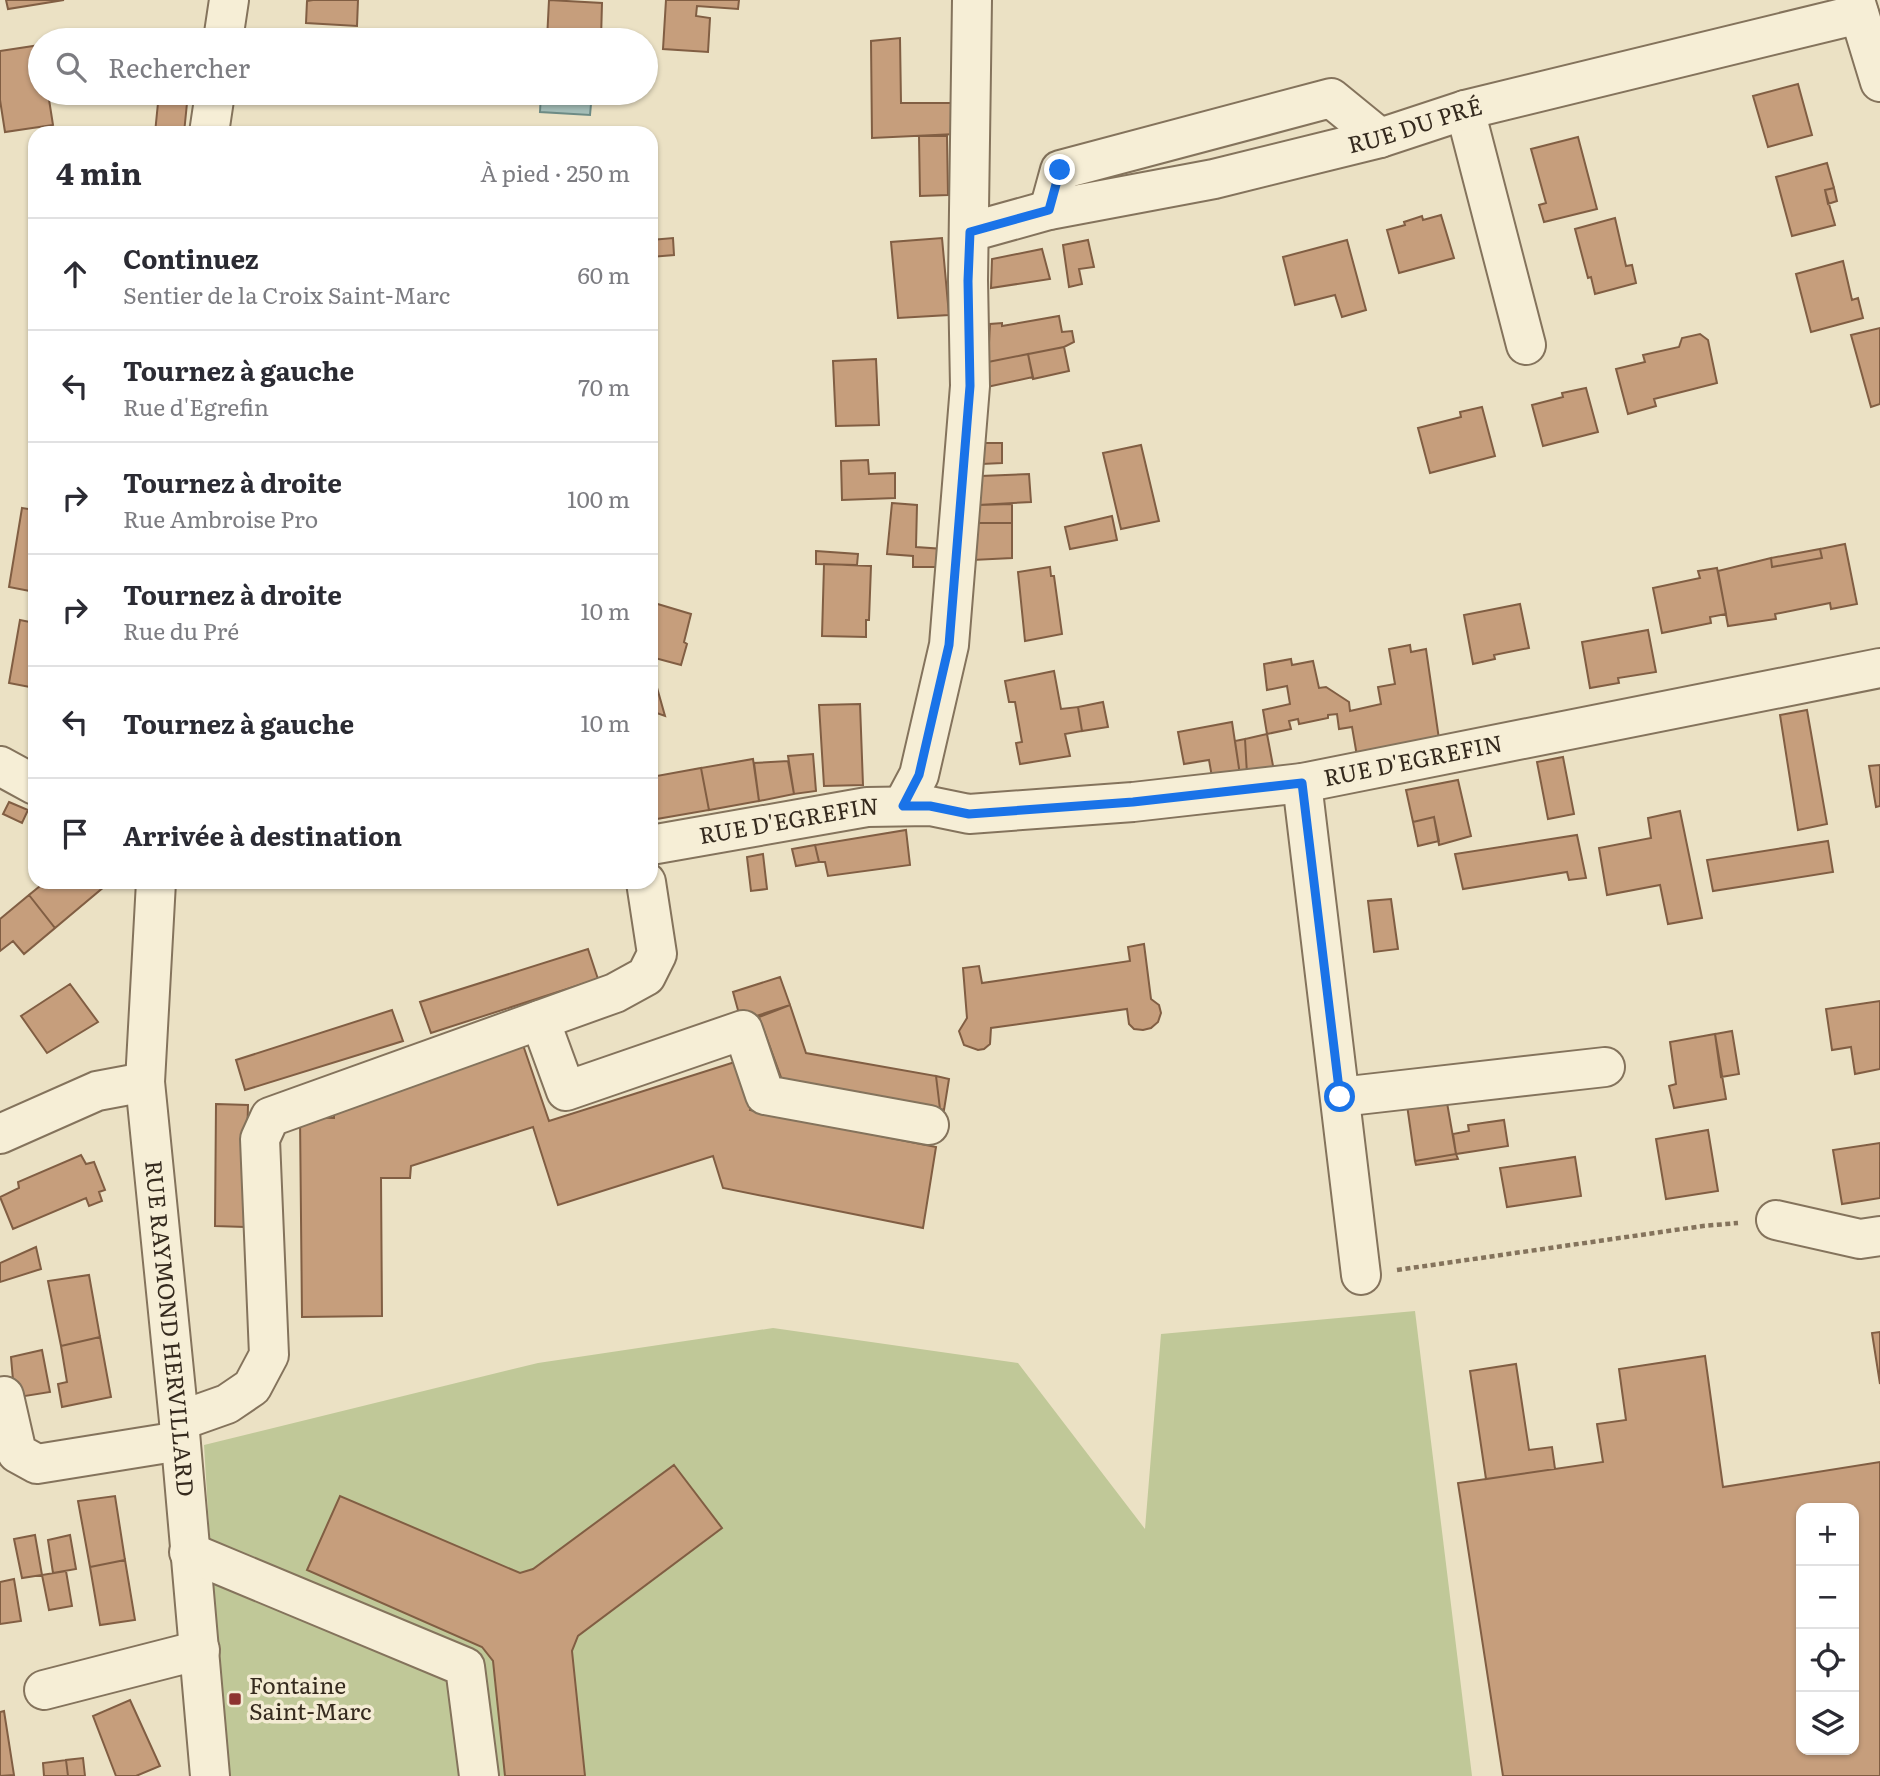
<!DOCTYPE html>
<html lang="fr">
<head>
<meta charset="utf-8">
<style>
	body { margin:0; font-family:Literata,serif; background:#f2f2f3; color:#2b2b33 }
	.controls { position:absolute; right:21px; bottom:21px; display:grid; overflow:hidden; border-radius:14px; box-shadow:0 2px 5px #0004 }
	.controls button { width:63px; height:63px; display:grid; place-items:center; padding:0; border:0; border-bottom:2px solid #e1e1e2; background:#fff; color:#2b2b33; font:35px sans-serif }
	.stop { position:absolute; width:21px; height:21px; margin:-16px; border:5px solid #1a73e8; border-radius:50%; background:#fff }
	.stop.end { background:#1a73e8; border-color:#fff; box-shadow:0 2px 7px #0008 }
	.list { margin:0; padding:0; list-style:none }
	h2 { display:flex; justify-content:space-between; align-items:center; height:91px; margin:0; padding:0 28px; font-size:30px }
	h2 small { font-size:23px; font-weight:400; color:#7c7c81 }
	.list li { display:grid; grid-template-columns:46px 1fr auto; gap:21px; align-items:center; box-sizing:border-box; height:112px; padding:0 28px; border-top:2px solid #e1e1e2 }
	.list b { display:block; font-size:26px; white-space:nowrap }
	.list p { margin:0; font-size:23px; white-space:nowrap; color:#7c7c81 }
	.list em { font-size:23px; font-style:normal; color:#7c7c81 }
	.icon { flex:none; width:38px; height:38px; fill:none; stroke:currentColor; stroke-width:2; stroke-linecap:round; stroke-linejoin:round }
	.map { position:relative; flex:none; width:1880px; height:1776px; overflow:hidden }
	.search { position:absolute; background:#fff; box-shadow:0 2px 5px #0004; left:28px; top:28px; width:630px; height:77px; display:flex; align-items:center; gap:18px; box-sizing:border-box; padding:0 24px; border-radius:38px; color:#7c7c81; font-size:26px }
	.panel { position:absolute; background:#fff; box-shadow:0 2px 5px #0004; left:28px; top:126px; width:630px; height:763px; border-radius:21px }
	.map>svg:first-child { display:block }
</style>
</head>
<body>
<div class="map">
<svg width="1880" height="1776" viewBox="0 0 1880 1776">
	<rect width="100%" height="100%" fill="#ebe1c4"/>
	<!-- green -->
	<path fill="#c0c898" d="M1415,1311L1472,1776H585L572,1651L578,1636L722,1528L674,1465L533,1569L520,1573L340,1496L308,1570L482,1647L493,1661L505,1776H224L204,1445L538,1363L773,1328L1018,1363L1145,1529L1161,1334Z"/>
	<!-- water -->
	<path fill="#a5beb8" stroke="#6d8b85" stroke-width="2" d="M541,93H592L590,115L540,112Z"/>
	<!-- building -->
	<path fill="#c69e7c" stroke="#815e43" stroke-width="2" fill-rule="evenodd" d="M6,0H64L8,9Z
		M313,0H358L357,26L306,23L307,1Z
		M549,0L602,3L601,40H547Z
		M666,0H739L738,9L697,6L696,16L710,18L708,52L663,49Z
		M900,38L901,103H955L956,134L872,138L871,41Z
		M40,45V93H48L53,125L5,132L0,100V51Z
		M1798,84L1812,135L1768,147L1753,96Z
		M159,93H188L184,133H155Z
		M919,136H947L948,195L920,196Z
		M1578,137L1597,209L1544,222L1539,205L1546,203L1531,149Z
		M1827,163L1834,188L1825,190L1835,225L1792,236L1776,177Z
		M1834,188L1837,201L1828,204L1825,190Z
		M1441,215L1454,258L1399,273L1387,230L1405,225L1404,222L1422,216L1423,220Z
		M1615,218L1626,266L1632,265L1636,283L1595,294L1591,277L1588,278L1575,229Z
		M673,238L674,255L651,257V240Z
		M942,238L949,315L898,318L891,242Z
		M1088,240L1094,267L1079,269L1082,284L1069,287L1063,245Z
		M1347,240L1366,310L1342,317L1335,295L1295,305L1283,257Z
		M1042,249L1050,279L991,288L992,259Z
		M1843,261L1852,300L1858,298L1863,318L1811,332L1796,274Z
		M1059,316L1062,332L1072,331L1074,342L1064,347L988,362L990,324L1002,323V326Z
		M1880,328V404L1871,407L1851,335Z
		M1700,334L1708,340L1717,383L1654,399L1656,406L1628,414L1616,369L1645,362L1643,355L1679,347L1682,338Z
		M1064,347L1069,371L1033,379L1028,354Z
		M1028,354L1033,377L987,387L988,362Z
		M876,359L879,425L836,426L833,361Z
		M1586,388L1598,432L1543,446L1532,405L1563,397L1562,393Z
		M1482,407L1495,456L1430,473L1418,428L1461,417L1460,412Z
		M983,443H1002V463L982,464Z
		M1141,445L1159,521L1121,529L1103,453Z
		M868,460L869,474L895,473V498L842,500L841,461Z
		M1029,474L1031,502L978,505L981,476Z
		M892,503L917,505L916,547L944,549L942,567H913V556L887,554Z
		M1012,504V523H976L978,505Z
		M22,508L35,510V592L9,587Z
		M1112,516L1117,540L1070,549L1065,527Z
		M976,523H1012V558L973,560Z
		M1845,544L1857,604L1831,609L1830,603L1775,614L1776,619L1728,626L1718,571L1771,558L1772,567L1822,558L1820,549Z
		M1820,549L1822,558L1772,567L1771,558Z
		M816,551L858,554L857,565L816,564Z
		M824,564L871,566L869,620H866V637L822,636Z
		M1050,567L1051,576H1054L1062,634L1025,641L1018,572Z
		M1717,568L1726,614L1710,617L1711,623L1662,633L1653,588L1700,578L1698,571Z
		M651,602L691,614L684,642L687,644L681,665L651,657Z
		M1520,604L1529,648L1494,655L1495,659L1473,664L1464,615Z
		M20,620L35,623V688L9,683Z
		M1648,630L1656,672L1618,678L1619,683L1590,688L1582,642Z
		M1410,645L1411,652L1426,649L1439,739L1357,756L1352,727L1339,729L1337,714L1328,715V718L1299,724L1298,719L1289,721L1291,729L1267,734L1263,710L1290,704L1287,686L1267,690L1264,664L1291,659L1292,665L1313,661L1319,688L1326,687L1349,702L1350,711L1381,704L1378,687L1395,684L1389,649Z
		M651,670H652L665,716L651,711Z
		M1054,671L1061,709L1078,707L1082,731L1065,734L1070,756L1020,764L1016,743L1022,742L1015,702H1009L1005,681Z
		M1103,702L1108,727L1082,731L1078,707Z
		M860,704L863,785L824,786L819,705Z
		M1807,710L1827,824L1798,830L1780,715Z
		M1232,722L1240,775L1212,777L1209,760L1184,764L1178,732Z
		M1267,734L1274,771L1247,774L1245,739Z
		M1245,739L1247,774L1240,775L1235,741Z
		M813,754L816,791L794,794L788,756Z
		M1563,757L1574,814L1548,819L1537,762Z
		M753,759L759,801L709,810L701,768Z
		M788,761L794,794L759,801L754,763Z
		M1880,765V806L1876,807L1869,766Z
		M701,768L709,810L651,820V777Z
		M1458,780L1471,836L1439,845L1434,817L1413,822L1406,790Z
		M9,802L28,810L22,823L3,814Z
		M1680,811L1702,918L1668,924L1660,885L1607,895L1599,848L1651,838L1648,818Z
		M1434,817L1439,841L1418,846L1413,822Z
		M906,830L910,865L828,876L825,862H819L815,845Z
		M1577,835L1586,878L1569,880L1567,872L1463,889L1455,854Z
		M1828,841L1833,872L1713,891L1707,860Z
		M815,845L819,862L796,866L792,849Z
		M763,854L767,889L751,891L747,857Z
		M45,882H102L105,886L55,928L29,895Z
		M29,895L55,928L24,954L13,941L0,951V919Z
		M1391,899L1398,949L1374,952L1368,901Z
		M1144,944L1151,999L1159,1005L1161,1013L1158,1022L1151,1028L1143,1030L1134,1029L1129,1024L1127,1009L991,1028L990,1044L984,1049L978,1050L964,1045L959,1031L967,1018L963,968L979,966L982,983L1130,961L1128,947Z
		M588,949L598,979L431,1033L420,1002Z
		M780,977L790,1005L741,1021L733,992Z
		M70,984L98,1022L47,1053L21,1016Z
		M1880,1001V1069L1855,1074L1851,1047L1832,1050L1826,1009Z
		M790,1005L806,1053L936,1076L940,1109L782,1080L759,1017Z
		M392,1010L403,1041L245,1090L236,1060Z
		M1732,1031L1739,1074L1721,1077L1715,1034Z
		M1715,1034L1726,1099L1674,1108L1669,1086L1676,1084L1670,1042Z
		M523,1045L549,1121L738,1061L754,1097L750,1110L936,1147L923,1228L723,1188L713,1156L558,1205L533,1127L411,1166L410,1178H381L382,1316L302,1317L300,1117L334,1118V1102Z
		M936,1076L949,1079L944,1110L940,1109Z
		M1446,1097L1456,1154L1415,1161L1407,1105Z
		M216,1104L248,1105L245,1227L215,1226Z
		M1504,1120L1508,1146L1456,1154L1453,1134L1469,1131L1468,1125Z
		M1708,1130L1718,1191L1666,1199L1656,1139Z
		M1880,1143V1198L1842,1204L1833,1150Z
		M1456,1154L1458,1159L1416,1165L1415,1161Z
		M81,1155L86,1164L94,1162L105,1190L99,1192L102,1201L89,1206L86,1198L13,1229L0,1197L19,1188L18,1182Z
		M1575,1157L1581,1196L1507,1207L1500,1168Z
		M36,1247L41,1269L0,1282V1263Z
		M89,1275L100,1337L61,1346L48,1281Z
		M1880,1332V1384L1872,1333Z
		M100,1337L111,1397L62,1407L58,1384L67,1382L61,1346Z
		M42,1350L50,1392L19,1397L13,1380L11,1357Z
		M1705,1356L1723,1487L1880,1462V1776H1503L1458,1483L1603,1462L1597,1424L1626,1420L1619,1369ZM1801,1508H1854V1750H1801Z
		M1516,1364L1529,1450L1552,1447L1555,1469L1486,1479L1470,1371Z
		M674,1465L722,1528L578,1636L572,1651L585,1776H505L493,1661L482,1647L307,1570L340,1496L520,1573L533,1569Z
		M115,1496L125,1560L90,1567L78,1501Z
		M35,1535L42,1575L22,1578L14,1539Z
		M70,1535L76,1569L53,1573L48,1540Z
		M125,1560L135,1620L100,1625L90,1567Z
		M66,1571L72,1606L49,1610L42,1575Z
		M14,1579L21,1621L0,1624V1582Z
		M130,1700L160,1766L136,1776H116L93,1716Z
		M4,1711L14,1775L0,1776V1712Z
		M83,1758L85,1776H68L66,1760Z
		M66,1760L68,1776H44L43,1763Z"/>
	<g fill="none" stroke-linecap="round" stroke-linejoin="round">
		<defs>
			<g id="minor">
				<path d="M1855,0L1880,82"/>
				<path d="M223,40L229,0"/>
				<path d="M1465,110L1526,345"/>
				<path d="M209,133L215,93"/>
				<path d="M1049,210L1060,170L1331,98L1380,138"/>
				<path id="s1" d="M970,232L1049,210L1214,179L1380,138L1465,110L1859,14"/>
				<path d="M0,766L35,785"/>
				<path d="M1302,783L1361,1275"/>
				<path d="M903,805L919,775L949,645L970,386L968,280L972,0"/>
				<path id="s2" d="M651,845L867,807L930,806L969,814L1133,802L1302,783L1880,668"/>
				<path id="s3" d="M156,882L145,1082L179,1421L210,1776"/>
				<path d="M540,1020L566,1091L743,1030L765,1095L929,1125"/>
				<path d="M1340,1097L1605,1067"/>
				<path d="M0,1134L97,1091L145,1082"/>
				<path d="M1776,1220L1860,1239L1880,1236"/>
				<path d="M4,1396L17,1453L37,1464L180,1441"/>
				<path d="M179,1421L227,1404L252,1387L269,1355L260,1139L270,1117L615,993L646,976L657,954L646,882"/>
				<path d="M189,1552L465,1667L479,1776"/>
				<path d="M44,1690L200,1650"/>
			</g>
		</defs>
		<!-- minor casing -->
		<use href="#minor" stroke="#84735c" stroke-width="42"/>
		<!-- path -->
		<path stroke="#84735c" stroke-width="4.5" stroke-dasharray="5 3.5" stroke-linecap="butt" d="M1397,1270L1703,1226L1738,1223"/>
		<!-- minor -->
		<use href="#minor" stroke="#f6eed6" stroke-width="38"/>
	</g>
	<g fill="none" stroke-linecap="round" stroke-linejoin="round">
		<!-- route -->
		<path stroke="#1a73e8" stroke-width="9" d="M1060,170L1049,210L970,232L968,281L970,386L949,645L919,775L903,806H930L969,814L1133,802L1302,783L1340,1097"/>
	</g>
	<!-- markers -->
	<rect fill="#8e3330" stroke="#f3ebd3" stroke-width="2.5" x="228" y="1692" width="14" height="14" rx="3.5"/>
	<g text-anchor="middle" stroke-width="7" stroke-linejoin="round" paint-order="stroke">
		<!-- street labels -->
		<g font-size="23" fill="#352a1e" stroke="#f3ebd3">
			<text dy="8" stroke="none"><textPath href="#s1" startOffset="458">RUE DU PRÉ</textPath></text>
			<text dy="8" stroke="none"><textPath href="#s2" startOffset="770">RUE D'EGREFIN</textPath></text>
			<text dy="8" stroke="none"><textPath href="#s2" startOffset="140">RUE D'EGREFIN</textPath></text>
			<text dy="8" stroke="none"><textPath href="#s3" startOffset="448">RUE RAYMOND HERVILLARD</textPath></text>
		</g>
		<!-- poi labels -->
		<g font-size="23" fill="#352a1e" stroke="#f3ebd3" text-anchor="start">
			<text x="249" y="1694">Fontaine<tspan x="249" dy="26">Saint-Marc</tspan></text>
		</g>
	</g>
</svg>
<div class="controls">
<button>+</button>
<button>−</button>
<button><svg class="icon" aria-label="locate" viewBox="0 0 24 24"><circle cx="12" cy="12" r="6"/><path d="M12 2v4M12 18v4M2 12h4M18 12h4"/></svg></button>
<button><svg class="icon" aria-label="layers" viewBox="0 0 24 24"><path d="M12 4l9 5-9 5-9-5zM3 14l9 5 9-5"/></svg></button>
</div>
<div class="stop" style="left:1340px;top:1097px"></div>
<div class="stop end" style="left:1060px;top:170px"></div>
<div class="search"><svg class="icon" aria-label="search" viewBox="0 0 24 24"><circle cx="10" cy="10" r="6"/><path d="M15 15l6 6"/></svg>Rechercher</div>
<section class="panel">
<h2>4 min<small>À pied · 250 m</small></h2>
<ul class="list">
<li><svg class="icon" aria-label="ahead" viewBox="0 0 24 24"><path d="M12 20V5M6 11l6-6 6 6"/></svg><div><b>Continuez</b><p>Sentier de la Croix Saint-Marc</p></div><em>60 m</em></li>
<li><svg class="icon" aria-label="left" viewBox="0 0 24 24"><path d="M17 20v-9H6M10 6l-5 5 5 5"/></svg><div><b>Tournez à gauche</b><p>Rue d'Egrefin</p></div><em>70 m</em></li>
<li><svg class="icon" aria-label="right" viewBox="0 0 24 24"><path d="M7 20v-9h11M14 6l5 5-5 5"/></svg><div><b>Tournez à droite</b><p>Rue Ambroise Pro</p></div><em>100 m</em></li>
<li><svg class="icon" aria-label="right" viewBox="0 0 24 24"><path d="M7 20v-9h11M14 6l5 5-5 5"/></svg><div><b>Tournez à droite</b><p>Rue du Pré</p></div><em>10 m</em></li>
<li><svg class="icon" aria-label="left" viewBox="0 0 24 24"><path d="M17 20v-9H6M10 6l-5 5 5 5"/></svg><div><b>Tournez à gauche</b></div><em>10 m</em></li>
<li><svg class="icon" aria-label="arrive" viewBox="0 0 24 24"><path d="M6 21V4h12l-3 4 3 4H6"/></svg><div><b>Arrivée à destination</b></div></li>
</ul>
</section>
</div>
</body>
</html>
